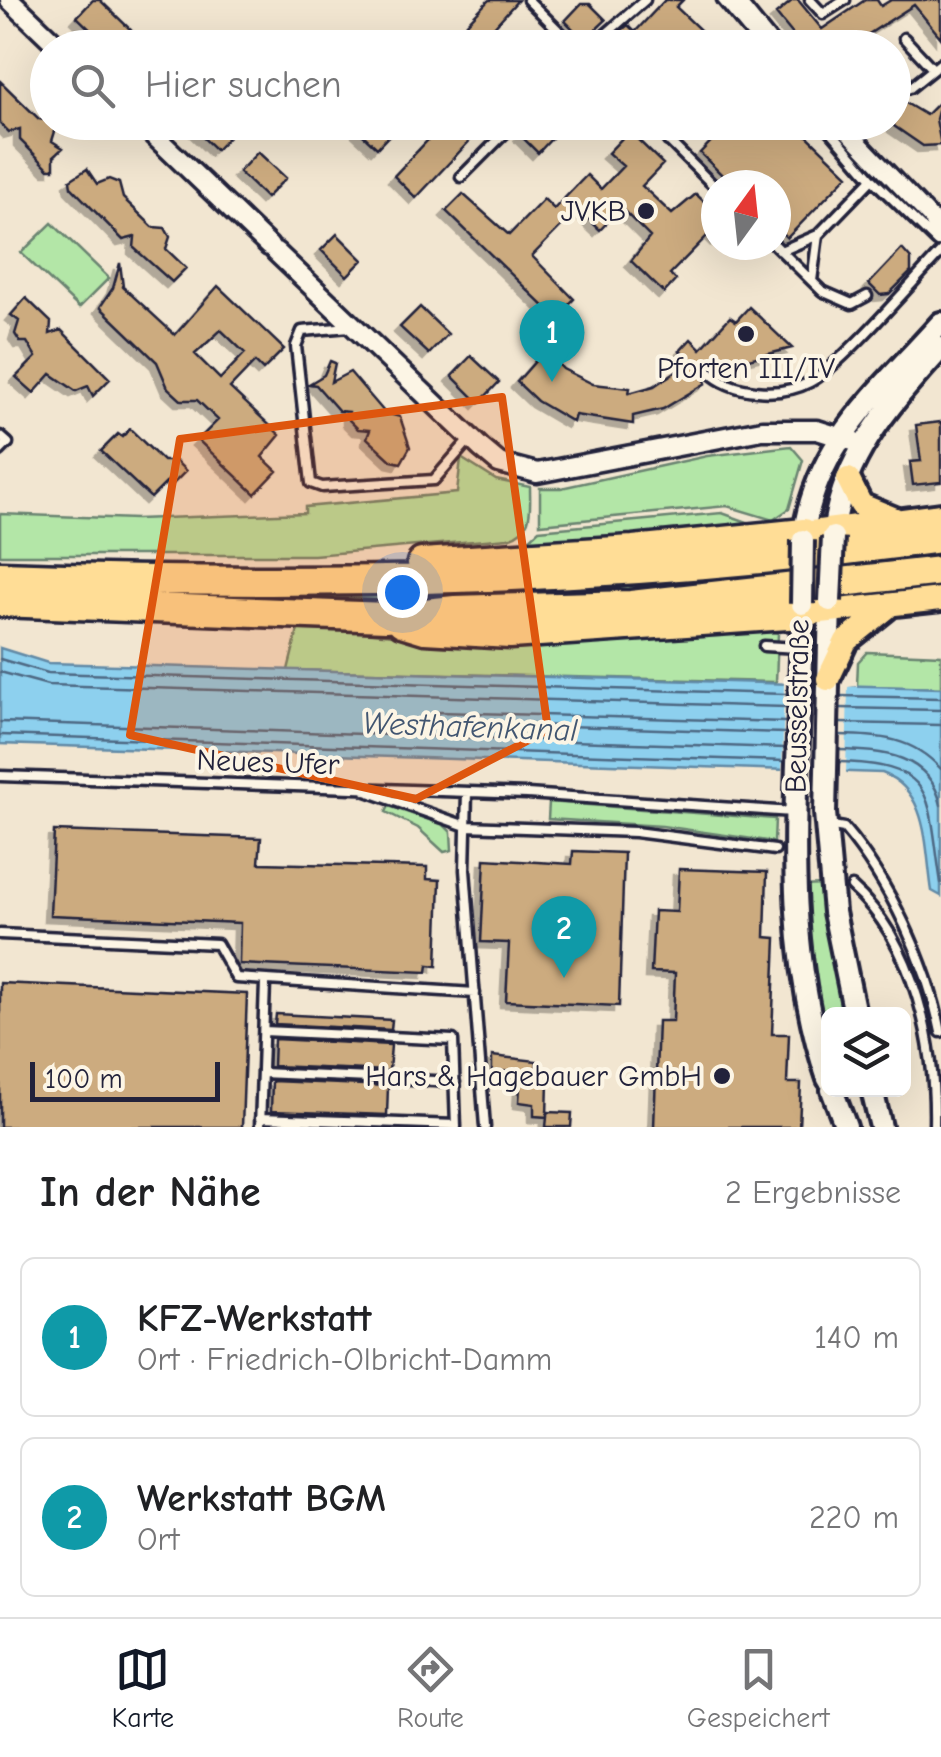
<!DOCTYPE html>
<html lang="de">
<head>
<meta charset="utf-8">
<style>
	body { margin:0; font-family:"Comic Neue",sans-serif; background:#f2f2f2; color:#202124 }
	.controls { position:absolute; right:30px; bottom:30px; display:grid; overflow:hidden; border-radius:15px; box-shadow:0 10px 40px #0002 }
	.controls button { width:90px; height:90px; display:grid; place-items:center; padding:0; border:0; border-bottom:2px solid #e0e0e0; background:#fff; color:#202124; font:50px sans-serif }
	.compass { position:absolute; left:701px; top:170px; width:90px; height:90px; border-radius:50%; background:#fff; box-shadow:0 10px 40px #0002; rotate:15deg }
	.scale { position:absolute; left:30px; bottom:25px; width:190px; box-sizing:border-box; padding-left:10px; border:5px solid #22223b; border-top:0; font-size:28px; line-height:35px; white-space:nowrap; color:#22223b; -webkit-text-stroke:8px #fcf5e5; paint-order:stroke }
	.you { position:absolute; left:402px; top:592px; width:35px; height:35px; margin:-25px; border:8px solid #fff; border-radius:50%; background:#1a73e8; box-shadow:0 0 0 15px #1a73e833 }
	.badge { display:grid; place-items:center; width:65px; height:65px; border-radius:50%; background:#111827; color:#fff; font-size:32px; font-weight:700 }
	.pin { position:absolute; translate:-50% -82px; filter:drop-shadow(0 2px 5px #0008) }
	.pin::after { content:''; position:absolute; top:52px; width:35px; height:30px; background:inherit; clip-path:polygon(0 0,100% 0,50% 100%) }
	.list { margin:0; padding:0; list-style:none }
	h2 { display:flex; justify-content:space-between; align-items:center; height:130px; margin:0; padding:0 40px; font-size:42px }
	h2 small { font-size:32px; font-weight:400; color:#757577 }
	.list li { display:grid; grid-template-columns:65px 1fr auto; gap:30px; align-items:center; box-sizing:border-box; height:160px; margin:0 20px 20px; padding:0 20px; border:2px solid #e0e0e0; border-radius:15px }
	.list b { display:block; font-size:38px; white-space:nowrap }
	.list p { margin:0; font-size:32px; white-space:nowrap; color:#757577 }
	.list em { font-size:32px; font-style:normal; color:#757577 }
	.icon { flex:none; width:55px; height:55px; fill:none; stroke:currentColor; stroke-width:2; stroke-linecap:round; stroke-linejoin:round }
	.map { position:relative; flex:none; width:941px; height:1127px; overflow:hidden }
	.search { position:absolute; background:#fff; box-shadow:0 10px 40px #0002; left:30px; right:30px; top:30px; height:110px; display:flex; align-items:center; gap:25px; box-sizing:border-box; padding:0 35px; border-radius:55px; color:#757577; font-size:38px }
	.sheet { height:490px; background:#fff }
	nav { display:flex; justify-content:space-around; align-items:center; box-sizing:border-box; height:140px; border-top:2px solid #e0e0e0; background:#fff; font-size:28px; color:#757577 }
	nav a { display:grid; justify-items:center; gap:5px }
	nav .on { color:#111827 }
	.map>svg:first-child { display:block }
</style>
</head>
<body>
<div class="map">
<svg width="941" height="1127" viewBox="0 0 941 1127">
	<defs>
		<filter id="shadow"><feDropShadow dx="-6" dy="6" stdDeviation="0" flood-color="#0004"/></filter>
	</defs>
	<rect width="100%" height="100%" fill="#f2e6d1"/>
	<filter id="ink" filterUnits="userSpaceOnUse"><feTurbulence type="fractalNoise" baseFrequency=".01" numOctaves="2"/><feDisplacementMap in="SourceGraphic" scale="20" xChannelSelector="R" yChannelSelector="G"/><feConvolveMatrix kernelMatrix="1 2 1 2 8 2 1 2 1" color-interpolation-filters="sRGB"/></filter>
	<g filter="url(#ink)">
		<!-- green -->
		<path fill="#b3e6a7" stroke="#6a8471" stroke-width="2.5" d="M52,223L109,278L79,308L21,253Z
			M791,446L803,460L789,509L773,520L727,506L540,524V488H561L707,456Z
			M461,458L496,480L530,487C530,510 534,530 508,538L314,555H0V514L136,519L305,513V507L457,493Z
			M722,513L767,529L527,548L526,542L539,530Z
			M782,566L781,583L482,601L307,598L308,592Z
			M299,626L425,638L765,630L778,633L776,682L288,670Z
			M867,652L941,655V688L857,686L858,662Z
			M549,802L775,819L774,842L662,826L548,819Z
			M389,806L444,825L451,832L452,850L444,852L418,828L386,812Z
			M823,885L848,1014H828V1056L812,996L802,886Z"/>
		<!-- water -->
		<path fill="#8dd0ee" stroke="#628aa6" stroke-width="2.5" d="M0,648L48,663L941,688V896L932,891C925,848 929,790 882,773L0,744Z"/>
		<!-- pier -->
		<path fill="#f2e6d1" d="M776,679L857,681V686L848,687L846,772L849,777L777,775L782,772L784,683Z"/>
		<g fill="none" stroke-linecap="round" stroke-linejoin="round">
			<!-- shore -->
			<path stroke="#4d6883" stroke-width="2.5" d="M0,659L48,673L787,694
				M0,672L48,685L787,707
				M840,696L941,698
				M840,708L941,710
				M0,722L785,748
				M840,723L941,725
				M786,733L439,722L434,717L439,712L786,722
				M0,735L785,761
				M839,735C881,736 912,737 941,769
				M839,750C882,751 930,754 941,805
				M839,762C940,765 927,797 941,883"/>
		</g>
		<!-- building -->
		<path fill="#ccab7f" stroke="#22223b" stroke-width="2.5" fill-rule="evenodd" filter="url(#shadow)" d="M93,0H100L133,32L118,48H109L77,17Z
			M489,0H518L475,48H443Z
			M665,0H683L676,7L719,48H620L626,42L617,34L628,25L635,32Z
			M793,0H798L822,29L865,0H877L881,6L891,0H941V38L914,5L847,48H804L776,14Z
			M581,4H590L606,20L591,34H578L565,21Z
			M0,81L39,119L58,122L52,141L63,148L54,156V169H49L20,140V129L9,132L0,123Z
			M894,96L926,115L941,100L936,119L941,145L923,146L894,126Z
			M187,122H227L235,130L216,150Z
			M349,122H390L396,128L377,148Z
			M445,122H466L477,133L416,198L394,176Z
			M532,122H567L538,153L520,135Z
			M730,122H745L752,129L758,122H793L848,175L787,238L776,227V185H732L700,153Z
			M629,131L663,164L642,186L672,214L696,194L716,213V239L710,233L670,274L676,280L664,293L631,261L650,237L621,208L600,230L578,209L532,256L574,299L556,318L446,211L463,194L509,235L544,199L554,209L587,175L601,189L623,166L608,153Z
			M258,152L286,178L266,198L239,172Z
			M87,169L97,184L109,179L119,183L123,198L153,227L165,228L170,237L166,249L186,268L172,282L134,248L135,237L123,240L71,187L70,180Z
			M337,234L363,260L347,276L321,250Z
			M902,249L911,259V272L889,294L880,295L869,284Z
			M120,263L123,287L175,335L218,286L284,349L263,370L255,362L230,388L280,435L262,457L277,471L255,494L198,440L218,420L197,400H181L168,388L157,362L100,307L113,288ZM221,330L245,353L220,379L195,354Z
			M26,298L51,322L50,334L61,330L110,379L93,396L88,386L76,391L51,374L34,393L16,377L36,357L27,342H20L15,334L19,321L11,315Z
			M420,307L448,334L429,354L400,327Z
			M749,307L792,348L721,366L716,362L704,365L701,371L706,383L663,409L633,416V424L575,415L573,422L537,401L517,382L545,350L563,369L593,384L630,388L629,393L654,386L691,361L680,351L691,339L701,349L730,317L736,321Z
			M471,356L499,382L479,403L452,376Z
			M330,361L335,363L331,382L350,372L385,413L400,417L410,447L401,463L392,461L367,438L370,430L358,429L349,420V412L339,411L316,385L309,384L324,375Z
			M941,422V482L913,485L910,462L921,461L916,425Z
			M130,429L163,461H176L186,471L174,483L170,479L151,498L101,451L118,434L122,437Z
			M54,831L261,838L259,863L427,867V879L440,880L437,966L428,965L427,972L239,964L240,923L50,915Z
			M573,851L624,853L619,1006L506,1001L509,943L481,942L485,859L572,864Z
			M679,869L767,872L765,937L776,938L772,1034H789L787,1083H801L799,1127H654L658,1021H673L675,973L651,972L654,911L677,912Z
			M0,983L247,994L242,1127H0Z
			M276,1014L392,1020L391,1030L275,1024Z
			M274,1039L391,1045L389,1071L273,1066Z
			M492,1056L537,1061L536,1081L548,1082L547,1116V1112L572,1113L571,1127H546L547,1117L534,1116V1104L519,1102L521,1072L492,1071Z
			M272,1081L388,1086L387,1115L271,1111Z"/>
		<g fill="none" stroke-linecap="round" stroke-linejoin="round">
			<defs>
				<path id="service" d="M528,0L576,48
					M722,0L762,48
					M810,0L823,14L845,0
					M904,38L933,69
					M590,48L645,0
					M910,88L941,63
					M650,122L716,188
					M668,141L686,122
					M461,177L516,122
					M872,179L937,242
					M775,245L822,291L852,304L867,296
					M781,251L818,235L872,179L823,122
					M812,281L818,235
					M350,327L302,331L296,346L311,483L322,487L434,480L469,440
					M708,371C732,394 780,398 810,382C843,364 911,283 941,252
					M0,436L8,443L0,451
					M764,646L798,648
					M0,776L527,794L793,812
					M366,791L466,826L635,832L775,850
					M467,792L465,870L485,1127
					M827,825L844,828C890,882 927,963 941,1032
					M852,887C915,942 936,1047 934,1127
					M0,934L217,944L236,978L475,993
					M264,1031L453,1040L456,1127
					M262,1073L455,1082
					M260,1118L456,1125
					M260,1127L265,983"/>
				<path id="minor" d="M735,0L774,48
					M839,122L932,219L941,239"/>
				<path id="tertiary" d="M10,0L60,48
					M140,122L269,246
					M276,252L481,448L499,463L537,473L762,430H817L862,444"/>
				<path id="secondary" d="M833,537C840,458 891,404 941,348
					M803,540C814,443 880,392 941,323
					M830,601L825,813L834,912L855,1014
					M802,604C802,762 775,927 828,1079
					M832,1090L846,1127
					M872,1090L881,1127"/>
				<path id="primary" d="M848,479L861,505L895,519
					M804,533L941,515
					M802,614L941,599
					M828,679L846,641L887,608"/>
				<path id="motorway" d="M422,563L633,550L804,533
					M0,576C315,587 628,582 941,538
					M0,602L386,617L455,610L631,605L941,571
					M402,622L425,629L510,634L802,614"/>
			</defs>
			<!-- service casing -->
			<use href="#service" stroke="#22223b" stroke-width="15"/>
			<!-- minor casing -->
			<use href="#minor" stroke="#22223b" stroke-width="22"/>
			<!-- tertiary casing -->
			<use href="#tertiary" stroke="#22223b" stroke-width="25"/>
			<!-- secondary casing -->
			<use href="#secondary" stroke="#22223b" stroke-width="28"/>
			<!-- primary casing -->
			<use href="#primary" stroke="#22223b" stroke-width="30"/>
			<!-- motorway casing -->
			<use href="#motorway" stroke="#22223b" stroke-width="35"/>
			<!-- service -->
			<use href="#service" stroke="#fcf5e5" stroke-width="8"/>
			<!-- minor -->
			<use href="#minor" stroke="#fcf5e5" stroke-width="15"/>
			<!-- tertiary -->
			<use href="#tertiary" stroke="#fcf5e5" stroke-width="18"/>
			<!-- secondary -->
			<use href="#secondary" stroke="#fcf5e5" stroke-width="20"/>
			<!-- primary -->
			<use href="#primary" stroke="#ffdd96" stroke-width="22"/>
			<!-- motorway -->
			<use href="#motorway" stroke="#ffdd96" stroke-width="28"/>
			<defs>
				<path id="secondary-bridge" d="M830,601L833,537
					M802,604L803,540"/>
			</defs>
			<!-- secondary-bridge casing -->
			<use href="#secondary-bridge" stroke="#22223b" stroke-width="28" stroke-linecap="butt"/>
			<!-- secondary-bridge -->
			<use href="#secondary-bridge" stroke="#fcf5e5" stroke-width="20"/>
		</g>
	</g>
	<!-- marked area -->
	<path fill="#de560e" fill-opacity="0.2" stroke="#de560e" stroke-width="8" stroke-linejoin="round" d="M502,397L548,730L416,799L130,735L180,439Z"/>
	<!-- markers -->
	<g fill="#22223b" stroke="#fcf5e5" stroke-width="4">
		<circle cx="646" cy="211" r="10"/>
		<circle cx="746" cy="334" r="10"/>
		<circle cx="722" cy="1076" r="10"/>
	</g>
	<g text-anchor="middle" stroke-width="8" stroke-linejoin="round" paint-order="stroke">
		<!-- poi labels -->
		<g font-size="30" fill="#22223b" stroke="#fcf5e5" text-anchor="end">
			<text x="626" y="221">JVKB</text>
			<text x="746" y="378" text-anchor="middle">Pforten III/IV</text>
			<text x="702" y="1086">Hars &amp; Hagebauer GmbH</text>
		</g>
		<!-- street labels -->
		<g font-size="30" fill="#22223b" stroke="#fcf5e5">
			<text transform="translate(797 706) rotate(-89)" y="10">Beusselstraße</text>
			<text transform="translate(268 762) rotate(2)" y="10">Neues Ufer</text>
		</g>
		<!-- water labels -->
		<g font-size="32" font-style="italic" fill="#425671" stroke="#fcf5e5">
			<text transform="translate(470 726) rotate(2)" y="11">Westhafenkanal</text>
		</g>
	</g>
</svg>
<div class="controls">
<button><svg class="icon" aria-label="layers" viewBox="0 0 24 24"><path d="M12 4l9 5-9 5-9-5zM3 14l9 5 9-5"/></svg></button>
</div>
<svg class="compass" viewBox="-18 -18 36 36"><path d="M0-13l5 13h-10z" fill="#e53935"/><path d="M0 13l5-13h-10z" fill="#757577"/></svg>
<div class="scale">100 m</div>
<div class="you"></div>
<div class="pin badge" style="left:552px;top:382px;background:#0f9aa8">1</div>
<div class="pin badge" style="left:564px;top:978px;background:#0f9aa8">2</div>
<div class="search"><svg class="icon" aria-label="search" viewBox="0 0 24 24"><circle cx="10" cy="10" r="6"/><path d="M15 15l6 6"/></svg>Hier suchen</div>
</div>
<section class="sheet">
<h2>In der Nähe<small>2 Ergebnisse</small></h2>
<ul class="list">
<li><span class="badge" style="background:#0f9aa8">1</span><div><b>KFZ-Werkstatt</b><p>Ort · Friedrich-Olbricht-Damm</p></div><em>140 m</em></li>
<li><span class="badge" style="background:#0f9aa8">2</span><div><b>Werkstatt BGM</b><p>Ort</p></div><em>220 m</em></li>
</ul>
</section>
<nav>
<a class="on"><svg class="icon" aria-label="map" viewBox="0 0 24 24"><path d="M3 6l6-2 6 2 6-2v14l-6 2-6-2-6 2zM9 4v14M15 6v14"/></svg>Karte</a>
<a><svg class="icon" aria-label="directions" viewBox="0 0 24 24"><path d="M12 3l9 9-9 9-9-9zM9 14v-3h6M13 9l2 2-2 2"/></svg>Route</a>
<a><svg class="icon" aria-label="saved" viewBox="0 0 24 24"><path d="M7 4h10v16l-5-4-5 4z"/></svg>Gespeichert</a>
</nav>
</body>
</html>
